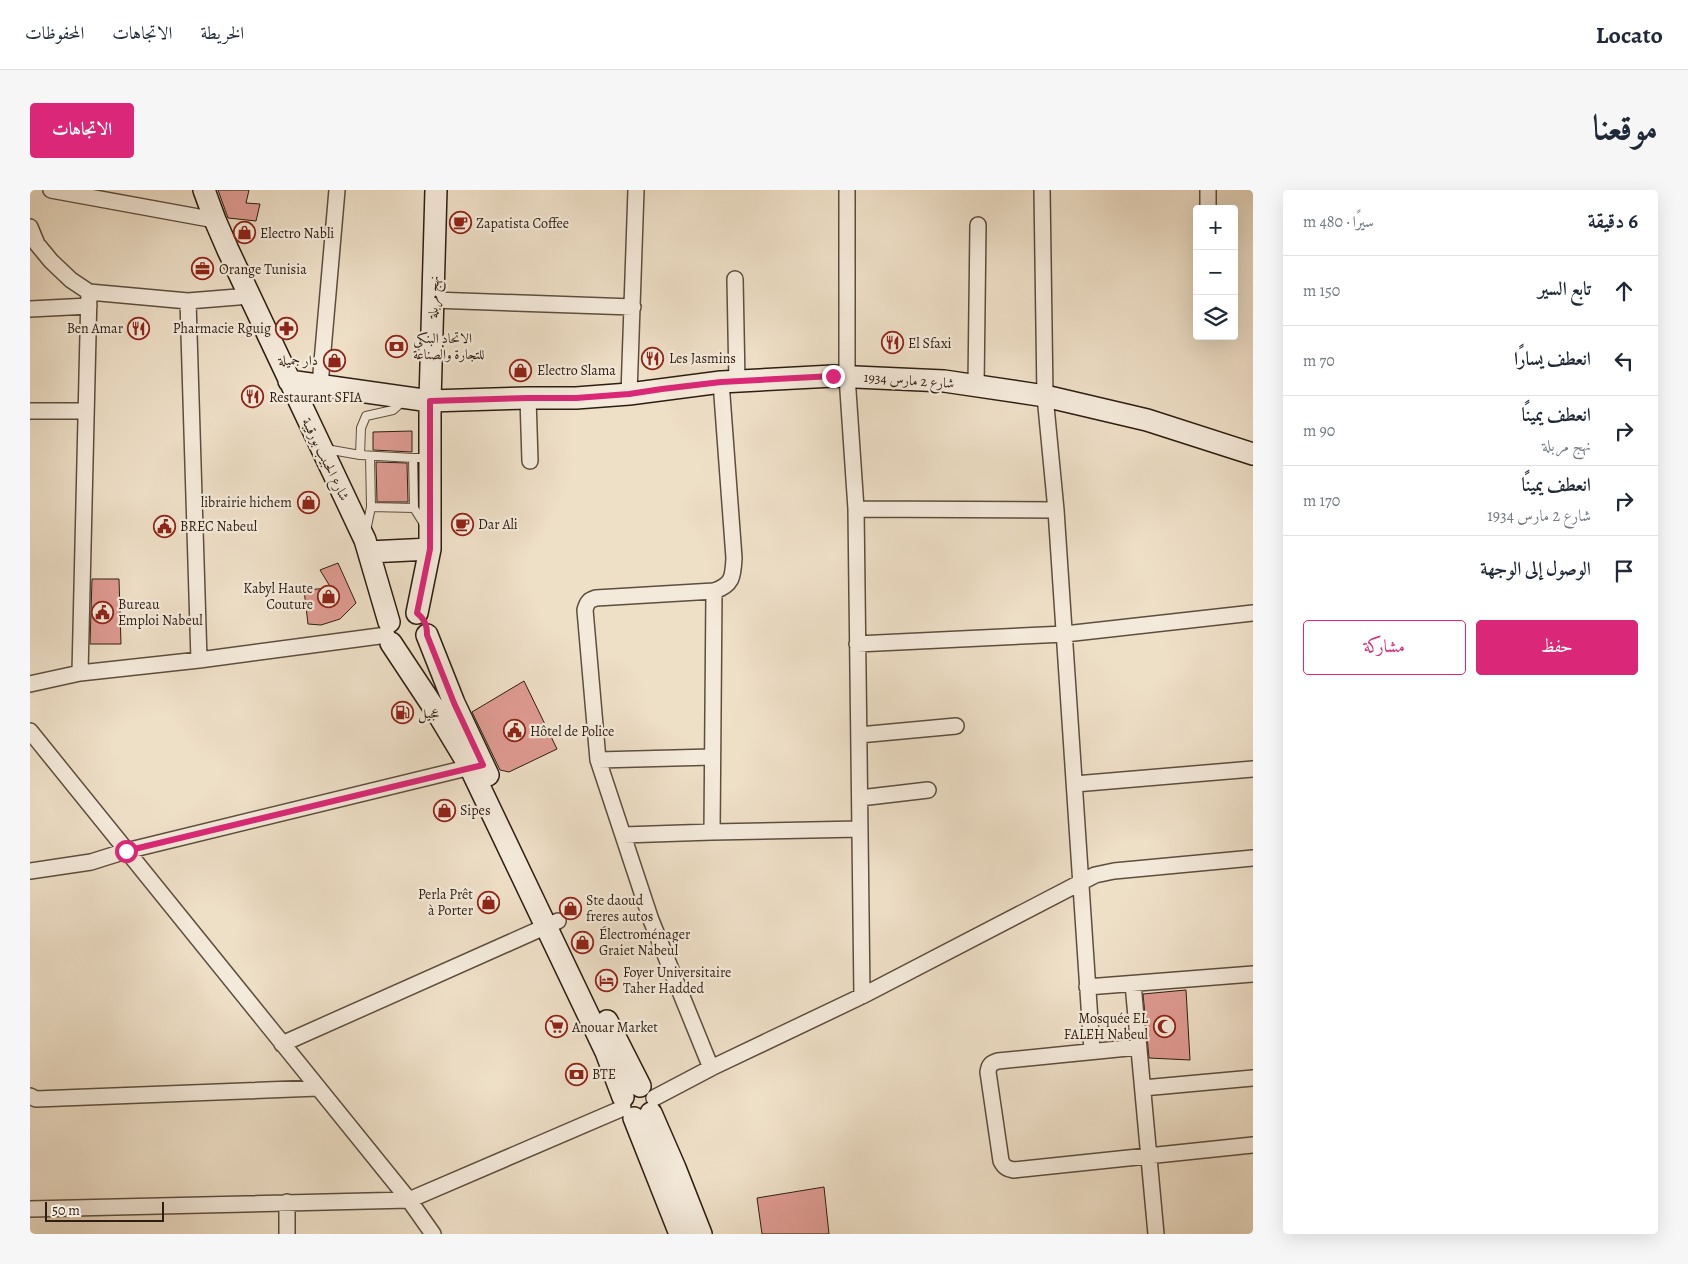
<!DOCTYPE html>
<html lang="ar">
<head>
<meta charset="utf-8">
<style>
	body { margin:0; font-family:Alegreya,Amiri,serif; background:#f6f6f7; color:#1f2937; direction:rtl }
	.controls { position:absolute; right:15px; top:15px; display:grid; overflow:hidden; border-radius:5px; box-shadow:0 5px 20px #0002 }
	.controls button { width:45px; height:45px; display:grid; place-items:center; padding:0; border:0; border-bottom:1px solid #e0e1e3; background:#fff; color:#1f2937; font:25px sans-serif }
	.scale { position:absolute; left:15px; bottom:12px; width:119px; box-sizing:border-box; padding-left:5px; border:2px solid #2d1e11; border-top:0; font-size:14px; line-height:18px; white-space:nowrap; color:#2d1e11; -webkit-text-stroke:4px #f4eadb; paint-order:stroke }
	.stop { position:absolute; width:15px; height:15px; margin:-11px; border:4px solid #db2777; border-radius:50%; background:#fff }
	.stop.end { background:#db2777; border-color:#fff; box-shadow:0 1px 5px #0008 }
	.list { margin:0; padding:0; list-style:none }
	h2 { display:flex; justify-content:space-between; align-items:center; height:65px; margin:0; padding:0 20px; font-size:21px }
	h2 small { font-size:16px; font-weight:400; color:#747a83 }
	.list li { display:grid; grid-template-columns:32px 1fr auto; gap:15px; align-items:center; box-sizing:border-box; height:70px; padding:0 20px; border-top:1px solid #e0e1e3 }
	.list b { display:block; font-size:19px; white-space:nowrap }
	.list p { margin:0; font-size:16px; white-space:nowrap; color:#747a83 }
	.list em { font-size:16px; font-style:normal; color:#747a83 }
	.actions { display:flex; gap:10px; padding:15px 20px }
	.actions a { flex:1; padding:11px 0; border:1px solid #db2777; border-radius:5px; text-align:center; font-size:18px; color:#db2777 }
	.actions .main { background:#db2777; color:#fff }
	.icon { flex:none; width:28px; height:28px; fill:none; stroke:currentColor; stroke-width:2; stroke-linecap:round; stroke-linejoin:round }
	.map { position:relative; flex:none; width:1223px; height:1044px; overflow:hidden; direction:ltr; border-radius:5px }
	header { display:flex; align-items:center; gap:30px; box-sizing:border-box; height:70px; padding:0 25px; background:#fff; border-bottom:1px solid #e0e1e3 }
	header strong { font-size:24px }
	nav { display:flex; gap:28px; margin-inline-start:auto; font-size:18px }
	.intro { display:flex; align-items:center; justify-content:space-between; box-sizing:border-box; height:120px; padding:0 30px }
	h1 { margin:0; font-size:35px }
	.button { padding:12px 22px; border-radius:5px; background:#db2777; color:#fff; font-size:18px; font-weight:700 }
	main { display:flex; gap:30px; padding:0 30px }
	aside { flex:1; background:#fff; border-radius:5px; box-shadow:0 5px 20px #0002 }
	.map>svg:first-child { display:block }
</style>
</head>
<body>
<header>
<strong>Locato</strong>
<nav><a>الخريطة</a><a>الاتجاهات</a><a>المحفوظات</a></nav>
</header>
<div class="intro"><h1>موقعنا</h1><a class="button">الاتجاهات</a></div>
<main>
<aside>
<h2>6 دقيقة<small>سيرًا · 480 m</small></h2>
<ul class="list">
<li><svg class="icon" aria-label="ahead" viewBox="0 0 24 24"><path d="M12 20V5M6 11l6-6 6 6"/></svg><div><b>تابع السير</b></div><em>150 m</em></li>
<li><svg class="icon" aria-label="left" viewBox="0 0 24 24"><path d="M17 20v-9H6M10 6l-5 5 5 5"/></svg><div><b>انعطف يسارًا</b></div><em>70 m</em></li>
<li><svg class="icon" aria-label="right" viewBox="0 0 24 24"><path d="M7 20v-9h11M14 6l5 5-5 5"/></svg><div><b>انعطف يمينًا</b><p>نهج مربلة</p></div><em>90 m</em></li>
<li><svg class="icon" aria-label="right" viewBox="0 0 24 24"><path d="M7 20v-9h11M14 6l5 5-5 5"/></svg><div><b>انعطف يمينًا</b><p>شارع 2 مارس 1934</p></div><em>170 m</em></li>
<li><svg class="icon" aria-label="arrive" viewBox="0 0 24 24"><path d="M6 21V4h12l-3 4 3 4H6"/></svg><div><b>الوصول إلى الوجهة</b></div></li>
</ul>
<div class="actions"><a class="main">حفظ</a><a>مشاركة</a></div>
</aside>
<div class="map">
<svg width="1223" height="1044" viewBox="0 0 1223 1044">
	<rect width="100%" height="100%" fill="#eedfc7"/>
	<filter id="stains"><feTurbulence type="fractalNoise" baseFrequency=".004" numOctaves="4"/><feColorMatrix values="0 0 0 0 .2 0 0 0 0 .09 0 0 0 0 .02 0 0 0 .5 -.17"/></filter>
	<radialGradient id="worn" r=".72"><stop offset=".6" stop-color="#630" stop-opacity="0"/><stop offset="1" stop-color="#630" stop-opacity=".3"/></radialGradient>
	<!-- building -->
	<path fill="#df9b92" stroke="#2d1e11" d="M188,0H219L216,13L230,14L226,31L198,28Z
		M382,241V262L343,260V242Z
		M346,272L377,273L378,312H347Z
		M308,373L326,413L310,429L291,435L278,434L274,400L301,398L290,380Z
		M62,389H89L91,454H60Z
		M494,491L527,559L479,582L470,580L442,522Z
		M1156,800L1160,870L1119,868L1113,804Z
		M794,997L799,1044H732L727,1008Z"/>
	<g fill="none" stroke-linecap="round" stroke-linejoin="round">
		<defs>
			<path id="lane" d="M296,259L330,265L383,268
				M330,265L331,238L336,226L363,220L374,210
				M341,317L384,318
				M394,334L384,318L383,268H398
				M336,341L341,317L340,266"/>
			<path id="street" d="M21,0L185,30
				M817,0V186L826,319L832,806
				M1012,0L1015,206L1026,320L1062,861
				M1178,19V0
				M0,37L7,54L21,71L41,90L59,102L158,111L220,106
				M705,89L707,192
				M403,110L603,117
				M158,111L169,470
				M0,119L59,116
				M290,195L307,0
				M946,196L948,35
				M599,204L606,0
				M498,208L500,271
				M0,221H56
				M826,319L1026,320
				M827,454L1035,444L1223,423
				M50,483L59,102
				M0,494L50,483L169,470L357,445
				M0,541L379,1010L403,1044
				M829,545L926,536
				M568,570L682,567
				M1045,594L1223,579
				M830,608L898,600
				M682,642L830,639
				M593,645L682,642L684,401C703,395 703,386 704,368L691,192
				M0,681L61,672L96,661L449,575
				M1103,794L1126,1044
				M1057,797L1223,784
				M252,854L528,731
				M1108,857L968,871C961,873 959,875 958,882L971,971C974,977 977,979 984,980L1223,955
				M681,878L621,730L568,570L555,420C557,412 559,410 566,408L684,401
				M1113,898L1223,888
				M0,906L6,909L288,898
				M624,908L681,878L832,806L1065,685L1084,681L1223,668
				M0,1019L379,1010L593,918
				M257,1044V1012"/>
			<path id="secondary" d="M174,0L185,30L198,60L335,350L359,432
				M259,191L400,211L498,208H546L599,204L691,192L803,186L914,191L1015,206L1117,230L1223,264
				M339,362L400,359
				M387,423L400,359V211L406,0
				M397,445L424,513L458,585
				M361,453L410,527L440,577L576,862L593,907
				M577,831L610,896
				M621,923L645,978L671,1044
				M604,928L650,1044"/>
		</defs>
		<!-- lane casing -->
		<use href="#lane" stroke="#5d4e3e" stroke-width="10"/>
		<!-- street casing -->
		<use href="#street" stroke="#5d4e3e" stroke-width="18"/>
		<!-- secondary casing -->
		<use href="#secondary" stroke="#2d1e11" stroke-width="24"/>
		<!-- lane -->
		<use href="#lane" stroke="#f4eadb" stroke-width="8"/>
		<!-- street -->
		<use href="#street" stroke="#f4eadb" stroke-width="15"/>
		<!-- secondary -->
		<use href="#secondary" stroke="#f4eadb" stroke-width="21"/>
	</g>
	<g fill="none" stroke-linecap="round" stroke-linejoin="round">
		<!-- route -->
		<path stroke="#db2777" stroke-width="6" d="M96,661L453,575L424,513L397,445C397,435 395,430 387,423L400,359V211L498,208H546L599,204L632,199L691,192L803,186"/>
	</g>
	<!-- icons -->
	<defs>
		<symbol id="cafe-ring" viewBox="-11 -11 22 22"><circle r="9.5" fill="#f4eadb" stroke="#8f2418" stroke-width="1.5"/><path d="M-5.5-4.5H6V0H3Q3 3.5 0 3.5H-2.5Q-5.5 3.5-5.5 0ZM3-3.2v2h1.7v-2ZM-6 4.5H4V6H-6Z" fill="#8f2418"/></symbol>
		<symbol id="shop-ring" viewBox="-11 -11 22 22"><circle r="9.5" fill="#f4eadb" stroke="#8f2418" stroke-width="1.5"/><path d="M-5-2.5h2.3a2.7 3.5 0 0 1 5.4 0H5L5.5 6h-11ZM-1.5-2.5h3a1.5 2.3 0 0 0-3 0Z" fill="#8f2418"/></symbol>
		<symbol id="office-ring" viewBox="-11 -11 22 22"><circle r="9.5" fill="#f4eadb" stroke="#8f2418" stroke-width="1.5"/><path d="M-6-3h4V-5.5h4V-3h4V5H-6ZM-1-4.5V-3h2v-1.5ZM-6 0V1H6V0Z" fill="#8f2418"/></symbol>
		<symbol id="restaurant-ring" viewBox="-11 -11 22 22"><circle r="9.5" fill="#f4eadb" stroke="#8f2418" stroke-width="1.5"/><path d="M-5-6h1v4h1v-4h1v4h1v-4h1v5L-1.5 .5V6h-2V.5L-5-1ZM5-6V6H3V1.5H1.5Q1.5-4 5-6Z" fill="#8f2418"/></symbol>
		<symbol id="pharmacy-ring" viewBox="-11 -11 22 22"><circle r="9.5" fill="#f4eadb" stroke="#8f2418" stroke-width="1.5"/><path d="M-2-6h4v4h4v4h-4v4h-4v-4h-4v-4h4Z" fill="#8f2418"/></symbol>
		<symbol id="bank-ring" viewBox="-11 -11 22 22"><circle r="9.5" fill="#f4eadb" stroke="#8f2418" stroke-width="1.5"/><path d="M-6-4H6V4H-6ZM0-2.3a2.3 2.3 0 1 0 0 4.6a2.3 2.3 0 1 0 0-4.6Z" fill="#8f2418"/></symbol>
		<symbol id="civic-ring" viewBox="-11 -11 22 22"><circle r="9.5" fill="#f4eadb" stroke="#8f2418" stroke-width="1.5"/><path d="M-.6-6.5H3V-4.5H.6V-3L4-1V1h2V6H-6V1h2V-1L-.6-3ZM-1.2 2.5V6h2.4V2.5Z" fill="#8f2418"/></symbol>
		<symbol id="fuel-ring" viewBox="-11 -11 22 22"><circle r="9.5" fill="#f4eadb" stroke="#8f2418" stroke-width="1.5"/><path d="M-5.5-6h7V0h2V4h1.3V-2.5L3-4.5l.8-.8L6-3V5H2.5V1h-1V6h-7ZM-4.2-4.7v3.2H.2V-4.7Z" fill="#8f2418"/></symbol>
		<symbol id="hotel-ring" viewBox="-11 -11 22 22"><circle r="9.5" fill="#f4eadb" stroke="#8f2418" stroke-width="1.5"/><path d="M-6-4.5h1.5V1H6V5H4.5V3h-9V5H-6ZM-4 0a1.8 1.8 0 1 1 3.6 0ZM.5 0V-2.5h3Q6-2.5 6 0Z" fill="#8f2418"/></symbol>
		<symbol id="mosque-ring" viewBox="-11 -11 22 22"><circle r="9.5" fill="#f4eadb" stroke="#8f2418" stroke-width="1.5"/><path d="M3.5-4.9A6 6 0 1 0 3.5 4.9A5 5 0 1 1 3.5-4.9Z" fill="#8f2418"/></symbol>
		<symbol id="supermarket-ring" viewBox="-11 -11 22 22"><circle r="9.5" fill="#f4eadb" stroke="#8f2418" stroke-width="1.5"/><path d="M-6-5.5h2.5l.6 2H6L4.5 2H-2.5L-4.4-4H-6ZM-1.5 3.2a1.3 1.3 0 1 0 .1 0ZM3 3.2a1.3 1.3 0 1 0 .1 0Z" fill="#8f2418"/></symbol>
	</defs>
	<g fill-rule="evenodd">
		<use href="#cafe-ring" x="418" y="20" width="25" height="25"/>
		<use href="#shop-ring" x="202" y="30" width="25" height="25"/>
		<use href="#office-ring" x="160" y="66" width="25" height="25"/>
		<use href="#restaurant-ring" x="96" y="126" width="25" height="25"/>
		<use href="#pharmacy-ring" x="244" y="126" width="25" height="25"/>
		<use href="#restaurant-ring" x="850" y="140" width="25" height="25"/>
		<use href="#bank-ring" x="354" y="144" width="25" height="25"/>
		<use href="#restaurant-ring" x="610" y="156" width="25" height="25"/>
		<use href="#shop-ring" x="292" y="158" width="25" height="25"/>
		<use href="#shop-ring" x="478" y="168" width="25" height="25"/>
		<use href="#restaurant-ring" x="210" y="194" width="25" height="25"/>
		<use href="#shop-ring" x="266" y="300" width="25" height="25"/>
		<use href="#cafe-ring" x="420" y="322" width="25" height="25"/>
		<use href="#civic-ring" x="122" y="324" width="25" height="25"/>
		<use href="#shop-ring" x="286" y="394" width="25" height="25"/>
		<use href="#civic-ring" x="60" y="410" width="25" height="25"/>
		<use href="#fuel-ring" x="360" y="510" width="25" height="25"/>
		<use href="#civic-ring" x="472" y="528" width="25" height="25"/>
		<use href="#shop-ring" x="402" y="608" width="25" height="25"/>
		<use href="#shop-ring" x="446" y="700" width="25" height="25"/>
		<use href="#shop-ring" x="528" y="706" width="25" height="25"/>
		<use href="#shop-ring" x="540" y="740" width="25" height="25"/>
		<use href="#hotel-ring" x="564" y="778" width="25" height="25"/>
		<use href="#mosque-ring" x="1122" y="824" width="25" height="25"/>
		<use href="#supermarket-ring" x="514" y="824" width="25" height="25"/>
		<use href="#bank-ring" x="534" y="872" width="25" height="25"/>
	</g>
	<g text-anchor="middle" stroke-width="4.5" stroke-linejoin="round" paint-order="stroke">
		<!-- poi labels -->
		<g font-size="14" fill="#2d1e11" stroke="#f4eadb" text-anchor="start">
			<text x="446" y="38">Zapatista Coffee</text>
			<text x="230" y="48">Electro Nabli</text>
			<text x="189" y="84">Orange Tunisia</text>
			<text x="93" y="143" text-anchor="end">Ben Amar</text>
			<text x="241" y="143" text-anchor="end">Pharmacie Rguig</text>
			<text x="383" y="153">الاتحاد البنكي<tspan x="383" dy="16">للتجارة والصناعة</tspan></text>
			<text x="878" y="158">El Sfaxi</text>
			<text x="639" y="173">Les Jasmins</text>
			<text x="288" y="175" text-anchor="end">دار جميلة</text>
			<text x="507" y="185">Electro Slama</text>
			<text x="239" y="212">Restaurant SFIA</text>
			<text x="262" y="317" text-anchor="end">librairie hichem</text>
			<text x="448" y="339">Dar Ali</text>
			<text x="150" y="341">BREC Nabeul</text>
			<text x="283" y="403" text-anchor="end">Kabyl Haute<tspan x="283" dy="16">Couture</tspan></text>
			<text x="88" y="419">Bureau<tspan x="88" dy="16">Emploi Nabeul</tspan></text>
			<text x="388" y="528">عجيل</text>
			<text x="500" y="546">Hôtel de Police</text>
			<text x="430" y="625">Sipes</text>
			<text x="443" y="709" text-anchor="end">Perla Prêt<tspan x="443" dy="16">à Porter</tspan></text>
			<text x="556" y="715">Ste daoud<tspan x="556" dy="16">freres autos</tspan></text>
			<text x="569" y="749">Électroménager<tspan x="569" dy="16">Graiet Nabeul</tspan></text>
			<text x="593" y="787">Foyer Universitaire<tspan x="593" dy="16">Taher Hadded</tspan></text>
			<text x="1118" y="833" text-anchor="end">Mosquée EL<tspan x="1118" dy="16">FALEH Nabeul</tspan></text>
			<text x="542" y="842">Anouar Market</text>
			<text x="562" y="889">BTE</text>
		</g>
		<!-- street labels -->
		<g font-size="14" fill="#2d1e11" stroke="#f4eadb">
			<text transform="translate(403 107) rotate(-88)" y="5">نهج مربلة</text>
			<text transform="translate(879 190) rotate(4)" y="5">شارع 2 مارس 1934</text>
			<text transform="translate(296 269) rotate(64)" y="5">شارع الحبيب بورقيبة</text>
		</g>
	</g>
	<rect width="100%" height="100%" filter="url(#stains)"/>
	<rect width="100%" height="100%" fill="url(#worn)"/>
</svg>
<div class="controls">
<button>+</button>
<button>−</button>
<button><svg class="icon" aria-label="layers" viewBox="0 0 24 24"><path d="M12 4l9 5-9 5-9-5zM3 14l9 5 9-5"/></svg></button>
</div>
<div class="scale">50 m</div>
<div class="stop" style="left:96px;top:661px"></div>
<div class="stop end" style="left:803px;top:186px"></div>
</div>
</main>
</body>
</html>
